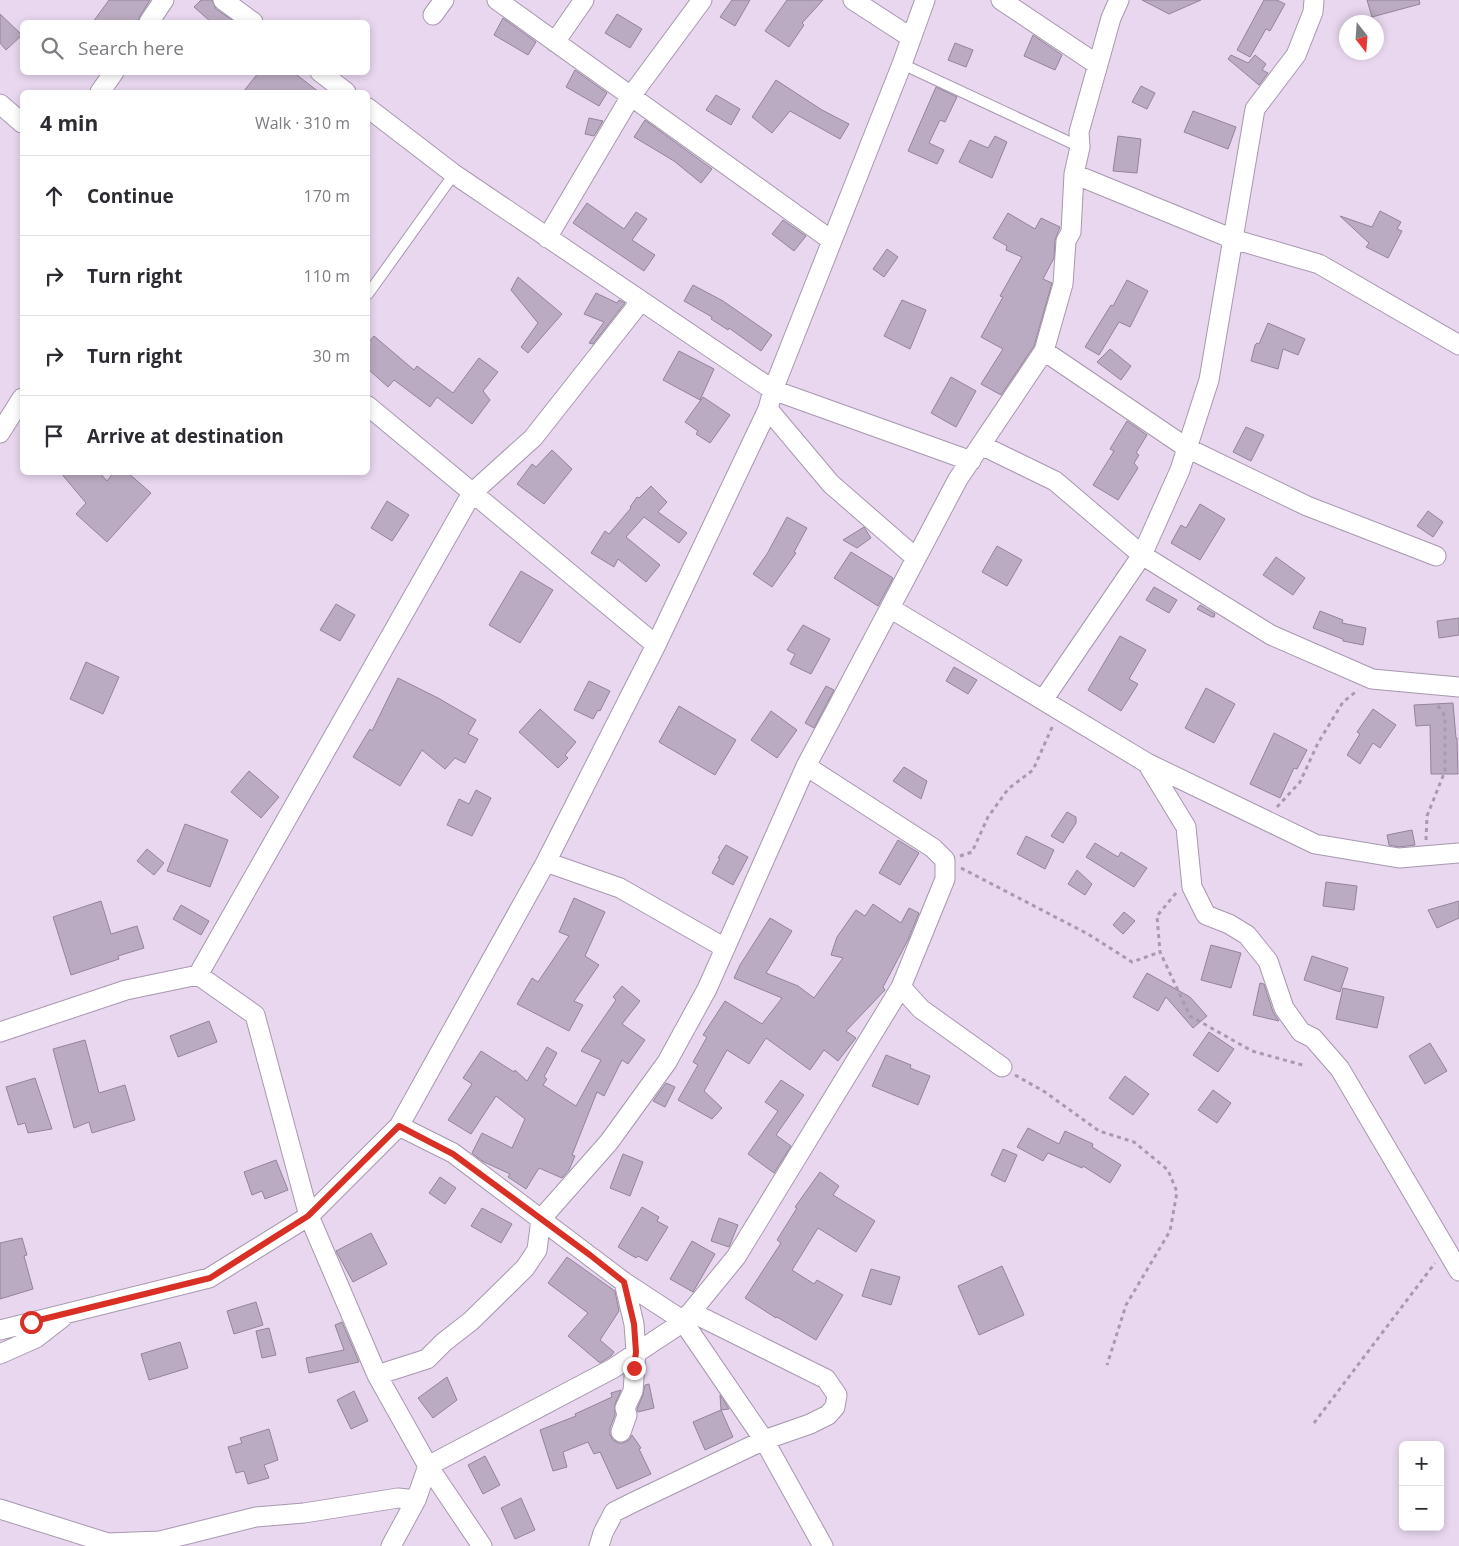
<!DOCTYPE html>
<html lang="en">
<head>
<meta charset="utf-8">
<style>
	body { margin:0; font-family:"Open Sans",sans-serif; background:#f7f7f7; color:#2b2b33 }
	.controls { position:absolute; right:15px; bottom:15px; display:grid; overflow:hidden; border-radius:8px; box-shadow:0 2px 8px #0003 }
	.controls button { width:45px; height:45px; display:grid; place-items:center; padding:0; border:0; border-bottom:1px solid #e1e1e2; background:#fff; color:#2b2b33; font:25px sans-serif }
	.compass { position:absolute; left:1339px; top:15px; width:45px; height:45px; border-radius:50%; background:#fff; box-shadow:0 2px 8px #0003; rotate:163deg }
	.stop { position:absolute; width:15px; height:15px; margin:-11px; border:4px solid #d93025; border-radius:50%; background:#fff }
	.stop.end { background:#d93025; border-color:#fff; box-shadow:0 1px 5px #0008 }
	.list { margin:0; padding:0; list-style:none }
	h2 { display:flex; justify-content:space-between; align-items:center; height:65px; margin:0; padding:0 20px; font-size:21px }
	h2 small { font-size:16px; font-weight:400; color:#7c7c81 }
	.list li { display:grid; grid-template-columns:32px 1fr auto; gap:15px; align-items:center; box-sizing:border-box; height:80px; padding:0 20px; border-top:1px solid #e1e1e2 }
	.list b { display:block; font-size:19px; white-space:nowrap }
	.list em { font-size:16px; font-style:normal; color:#7c7c81 }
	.icon { flex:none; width:28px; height:28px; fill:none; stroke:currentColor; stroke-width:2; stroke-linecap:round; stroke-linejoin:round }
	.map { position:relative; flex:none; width:1459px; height:1546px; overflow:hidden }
	.search { position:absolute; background:#fff; box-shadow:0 2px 8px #0003; left:20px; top:20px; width:350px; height:55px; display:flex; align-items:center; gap:12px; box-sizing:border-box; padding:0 18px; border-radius:8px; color:#7c7c81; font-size:19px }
	.panel { position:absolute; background:#fff; box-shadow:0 2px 8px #0003; left:20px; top:90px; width:350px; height:385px; border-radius:8px }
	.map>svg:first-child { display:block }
</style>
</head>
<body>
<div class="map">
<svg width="1459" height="1546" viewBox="0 0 1459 1546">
	<rect width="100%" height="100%" fill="#e8d7ef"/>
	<!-- building -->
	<path fill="#bbabc2" stroke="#93849a" d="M109,0H150L140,16L138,22H93Z
		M201,0H212L216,9L235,22H211L194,7Z
		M732,0H750L735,26L720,17Z
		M787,0H823L802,23L804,25L789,47L765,31Z
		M1142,0H1201L1169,14Z
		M1264,0H1277L1285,4L1270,31L1266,29L1250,57L1237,50Z
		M1367,0H1419L1420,4L1372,17Z
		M0,14L22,35L6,50L0,43Z
		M617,14L642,29L630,48L605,33Z
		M503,18L536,42L528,55L494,35Z
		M1033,35L1062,55L1055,70L1024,56Z
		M955,43L973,50L966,67L948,60Z
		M1231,55L1248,63L1255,55L1266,64L1262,70L1268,73L1259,85L1228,59Z
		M575,70L607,93L599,106L566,87Z
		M259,72H293L319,92H243Z
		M776,80L822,110L849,124L840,139L790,111L772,133L752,117Z
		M1141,86L1155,93L1147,109L1132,102Z
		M936,87L957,97L945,122L940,120L929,143L944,150L937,164L908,151Z
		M716,95L740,109L731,125L706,110Z
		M1193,111L1236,127L1228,149L1184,132Z
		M589,118L603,121L594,136L585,134Z
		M645,120L712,169L701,183L674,161L634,137Z
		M995,136L1007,142L992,178L959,162L970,140L988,148Z
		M1118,136L1141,139L1137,173L1113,171Z
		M587,203L624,229L636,212L647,219L632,240L655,255L644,271L573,223Z
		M1380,211L1401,222L1397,229L1402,231L1388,258L1366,247L1369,243L1340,216L1372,227Z
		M1008,213L1035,229L1041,218L1060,227L1055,240L1054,258L1043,279L1052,283L1034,346L1001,395L981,384L1003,349L981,337L1003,297L1000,296L1022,257L1006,250L1007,246L993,238Z
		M783,220L806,236L794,251L772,234Z
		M887,249L898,257L884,277L873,269Z
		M518,277L562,314L528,353L521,347L538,323L511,290Z
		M1127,280L1148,291L1130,327L1119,322L1099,355L1085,347L1111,305L1113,306Z
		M693,285L723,301L772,335L761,351L729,328L728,330L711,319L712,317L684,301Z
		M596,293L617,303L619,300L625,303L593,344L589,343L604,322L584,314Z
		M902,300L926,310L910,349L884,336Z
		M1268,323L1305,339L1298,355L1283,349L1278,369L1251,361L1255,345L1257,343L1259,344Z
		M374,336L414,370L417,366L453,393L479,358L498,372L483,391L490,400L472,424L437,397L430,407L394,380L388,387L368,369V343Z
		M1110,349L1131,366L1121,380L1097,362Z
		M679,351L714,369L700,400L663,380Z
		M951,377L976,391L956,427L931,413Z
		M703,397L730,415L710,443L696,434L698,431L685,422Z
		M1127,421L1147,435L1136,453L1139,455L1134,463L1138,468L1118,500L1093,485L1114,451L1110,449Z
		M1246,427L1264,435L1251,461L1233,452Z
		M552,450L572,469L544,504L517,484L532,464L536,467Z
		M60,472H99L107,481L114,472H127L151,493L107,542L76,514L86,503Z
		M651,486L667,502L658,512L687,533L679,543L644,517L626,537L660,565L646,582L618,559L614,567L591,553L605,531L609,534L631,508L630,507L637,497L639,498Z
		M387,501L409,515L392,541L371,528Z
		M1200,504L1225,519L1200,560L1171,543L1181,525L1186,528Z
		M1428,511L1443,522L1433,537L1417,526Z
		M787,517L807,528L794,552L796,553L772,587L753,574L767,554Z
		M864,527L871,538L857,548L843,540Z
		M997,546L1022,560L1007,586L982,572Z
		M851,552L893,578L878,606L834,578Z
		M1276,557L1305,578L1293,595L1263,575Z
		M521,571L553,590L520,643L489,625Z
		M1154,587L1177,600L1169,613L1146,600Z
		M336,604L355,615L340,641L320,630Z
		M1200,605L1215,614L1214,617H1212L1197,609Z
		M1320,611L1343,620L1342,623L1366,628L1363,645L1343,641V639L1313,628Z
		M1459,618V635L1439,638L1437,621Z
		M803,625L830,639L811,674L790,664L795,654L787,650Z
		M1120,636L1146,650L1129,679L1138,684L1121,711L1088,690Z
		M86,662L119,677L103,714L70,699Z
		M954,667L977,680L968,694L946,681Z
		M398,678L438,698L476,720L468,734L478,739L465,763L455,758L445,769L422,750L400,786L353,757L370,729L372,731Z
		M589,681L610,691L600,711L598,710L593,719L574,710Z
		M826,686L834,690L814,728L805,723Z
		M1206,688L1235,704L1214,743L1185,728Z
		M1453,703L1456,738H1457L1458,774H1431L1430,725L1416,726L1414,705Z
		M679,706L736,740L715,775L659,742Z
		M540,709L576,742L565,755L568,758L558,768L519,732Z
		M1373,709L1396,725L1380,748L1373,743L1360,764L1347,755L1360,734L1357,732Z
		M771,711L797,730L777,758L751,740Z
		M1274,733L1307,750L1297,769L1294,768L1280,798L1250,784Z
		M904,767L927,781L921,799L893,781Z
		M249,771L279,797L261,818L231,792Z
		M476,790L491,798L472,836L447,825L459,799L469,804Z
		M1067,812L1076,817V823L1063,843L1051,836Z
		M185,824L228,840L210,887L167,871Z
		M1412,830L1415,845L1399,847L1389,845L1387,835Z
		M1026,836L1054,850L1045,869L1017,854Z
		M898,840L919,853L900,885L879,873Z
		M1095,843L1118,857L1121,852L1147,868L1134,887L1086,857Z
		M726,845L748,857L733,885L712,873L720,858H718Z
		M147,849L164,863L154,875L137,861Z
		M1077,870L1092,884L1085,895L1068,884Z
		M1326,882L1357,886L1354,910L1323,906Z
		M574,898L605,912L585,956L599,965L574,1001L583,1005L569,1031L517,1004L532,978L538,982L569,936L559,932Z
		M101,901L111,934L137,926L144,948L118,956L119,959L71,975L53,917Z
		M1459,901V918L1437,928L1428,910Z
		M873,904L901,923L909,908L919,913L908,940L883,987L885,990L846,1031L856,1038L838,1061L824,1050L810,1070L766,1038L749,1064L727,1050L704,1091L722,1108L712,1119L678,1100L698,1065L693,1062L707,1037L703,1035L725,1001L762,1024L782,998L734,978L740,965L770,918L792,931L766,973L798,986L814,998L843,958L831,955L837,937L856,910L865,916Z
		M181,905L209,921L201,935L173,919Z
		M1124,912L1135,921L1123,934L1113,925Z
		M1211,945L1241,953L1231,988L1201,980Z
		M1312,956L1348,968L1340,992L1304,980Z
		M1147,973L1190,997L1207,1016L1193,1028L1166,997L1158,1011L1133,997Z
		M1260,983L1264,984L1273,1012L1279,1021L1253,1015Z
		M622,986L640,1001L622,1024L645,1040L628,1064L622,1060L604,1096L597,1092L572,1155L575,1156L569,1170L562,1178L539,1168L526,1189L508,1177L510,1174L482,1161L472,1153L482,1133L512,1148L525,1119L496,1096L471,1134L448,1120L472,1084L463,1078L481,1051L514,1072L515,1070L527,1081L547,1047L557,1053L544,1077L547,1079L543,1085L576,1106L601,1060L581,1051L616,1000L613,997Z
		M1343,988L1384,997L1377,1028L1336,1019Z
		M209,1021L217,1042L178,1057L170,1036Z
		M1209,1032L1234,1049L1218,1072L1193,1055Z
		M85,1040L99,1093L125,1085L135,1120L92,1133L89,1122L74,1128L53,1049Z
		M1430,1043L1447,1071L1425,1084L1409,1056Z
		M886,1055L911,1065L910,1068L930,1076L918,1105L872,1086Z
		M1125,1076L1149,1094L1133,1115L1109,1098Z
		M35,1078L52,1129L28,1133L25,1123L18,1125L6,1087Z
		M781,1080L804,1095L776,1135L791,1146L774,1173L748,1154L778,1111L765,1102Z
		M666,1083L675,1087L665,1107L653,1101Z
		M1213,1090L1231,1103L1217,1123L1198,1110Z
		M1028,1128L1059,1144L1065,1131L1093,1144L1092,1147L1121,1165L1110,1183L1083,1166L1082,1168L1048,1153L1043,1161L1017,1147Z
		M1003,1149L1017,1155L1005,1182L991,1175Z
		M623,1154L643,1162L630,1196L610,1188Z
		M276,1160L288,1190L265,1199L262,1191L252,1195L244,1172Z
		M820,1172L839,1186L833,1195L875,1221L856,1252L818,1228L792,1270L814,1284L817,1280L843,1295L816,1340L777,1317L776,1318L745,1298L781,1243L777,1240L797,1208L795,1207Z
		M440,1177L456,1188L445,1204L429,1193Z
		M642,1207L659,1217L657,1221L668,1227L647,1261L638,1256L636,1258L618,1247Z
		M482,1208L512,1224L501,1243L471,1226Z
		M719,1218L738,1225L729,1247L711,1241Z
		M371,1233L387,1264L353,1282L336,1251Z
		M22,1238L27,1255L24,1256L33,1289L0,1299V1243Z
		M692,1241L715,1254L693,1292L670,1279Z
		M567,1257L615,1291L619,1311L600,1340L614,1352L611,1356L600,1363L568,1336L588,1313L548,1283Z
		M1002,1266L1024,1315L979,1335L958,1286Z
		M871,1269L900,1277L891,1305L862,1296Z
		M256,1302L263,1325L234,1334L227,1311Z
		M342,1322L359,1362L309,1373L306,1358L344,1350L335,1325Z
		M269,1328L276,1355L262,1358L256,1331Z
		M180,1342L188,1368L149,1380L141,1354Z
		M447,1377L457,1400L433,1418L418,1398Z
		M649,1384L654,1408L638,1412L637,1409L643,1395L645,1385Z
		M621,1390L615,1404V1415L610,1428V1435L613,1440L618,1443H623L629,1440L632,1435L641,1448L639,1449L651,1474L617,1489L600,1452L594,1454L588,1442L563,1452L567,1467L553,1471L540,1430L576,1416L575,1414L612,1397L611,1393Z
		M354,1391L368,1421L351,1429L337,1400Z
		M720,1395L729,1409L721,1410Z
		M721,1410L733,1437L705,1450L693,1422Z
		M269,1429L278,1460L264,1465L269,1478L248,1484L244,1471L236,1473L228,1447L242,1443L240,1438Z
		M485,1456L500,1485L483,1494L468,1465Z
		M521,1498L535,1530L515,1539L501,1508Z"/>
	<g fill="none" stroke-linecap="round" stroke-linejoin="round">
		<defs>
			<path id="lane" d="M902,64L1080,147
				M368,294L454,174"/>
			<path id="street" d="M223,0L253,22
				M497,0L831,240
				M853,0L910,37
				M925,0L902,64L773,390L971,461
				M1001,0L1098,65
				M433,15L444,0
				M149,22L164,0
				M555,42L584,0
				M320,72L346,92
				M100,92L114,72
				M0,104L22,123
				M1074,174L1233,239L1319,264L1459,345
				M547,238L631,96L702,0
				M1044,351L1187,448L1307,506L1436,556
				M368,406L656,645
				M768,409L831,484L916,558
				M0,433L22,398
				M981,445L1055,481L1142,555L1271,635L1372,679L1459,687
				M890,608L1147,763L1315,844L1399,858L1459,853
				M1043,700L1142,555L1180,470L1209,380L1255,109L1296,55L1313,12L1314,0
				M1147,763L1186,827L1192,887L1206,915L1229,924L1247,935L1268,961L1284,1008L1301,1032L1313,1038L1340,1069L1459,1271
				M546,862L620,888L725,948
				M198,975L472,493L533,438L641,301
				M901,987L921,1009L1002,1067
				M0,1032L126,990L198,975L255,1015L309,1216L377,1375L428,1466L482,1546
				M399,1126L453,1153L624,1282L682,1320L764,1440L823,1546
				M0,1330L209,1278L309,1216L399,1126L546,862L656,645L768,409L773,390L454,174L368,108
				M0,1354L36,1338L63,1317
				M377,1375L427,1359L444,1342L471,1321L525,1268L537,1250L541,1219L609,1142L667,1062L707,989L806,766L837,708L958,479L1044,351L1063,284L1066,241L1071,232L1074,174L1080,147L1079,132L1111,18L1119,0
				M621,1432L627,1415L625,1408L633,1391L636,1352L634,1324L624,1282
				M0,1509L108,1543L160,1541L256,1517L304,1513L398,1498L416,1500
				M391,1546L416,1500L428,1466L612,1369L677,1326L691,1312L736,1257L901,987L945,879V860L933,848L806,766
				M599,1546L603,1533L614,1512L634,1502L764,1440L810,1424L828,1415L835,1407L837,1395L826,1379L691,1312"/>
		</defs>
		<!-- lane casing -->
		<use href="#lane" stroke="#a798af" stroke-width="12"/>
		<!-- street casing -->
		<use href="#street" stroke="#a798af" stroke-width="21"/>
		<!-- path -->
		<path stroke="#a79aad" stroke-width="3" stroke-dasharray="4 4" stroke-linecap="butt" d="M1277,807L1300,782L1318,743L1343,702L1358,690
			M1426,840L1427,816L1445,771V716L1436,703
			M960,856L972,852L988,817L1008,789L1033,770L1053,725
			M961,868L1088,934L1132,962L1160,952
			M1176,893L1157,916L1160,952L1190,1016L1252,1051L1306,1066
			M1015,1075L1045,1092L1099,1131L1134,1142L1168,1170L1177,1192L1170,1231L1126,1305L1107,1365
			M1314,1423L1435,1263"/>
		<!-- lane -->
		<use href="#lane" stroke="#fff" stroke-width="10"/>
		<!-- street -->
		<use href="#street" stroke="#fff" stroke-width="19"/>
	</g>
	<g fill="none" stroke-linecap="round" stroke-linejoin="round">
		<!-- route -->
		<path stroke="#d93025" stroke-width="6" d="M31,1322L210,1278L308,1216L399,1126L453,1154L590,1255L624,1282L634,1324L636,1352L634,1368"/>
	</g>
</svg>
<div class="controls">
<button>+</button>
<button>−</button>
</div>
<svg class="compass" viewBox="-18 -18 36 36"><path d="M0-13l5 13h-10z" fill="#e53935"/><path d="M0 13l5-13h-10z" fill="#7c7c81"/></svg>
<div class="stop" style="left:31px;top:1322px"></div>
<div class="stop end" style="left:634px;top:1368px"></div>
<div class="search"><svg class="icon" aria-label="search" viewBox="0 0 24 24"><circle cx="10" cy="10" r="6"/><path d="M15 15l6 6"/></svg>Search here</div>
<section class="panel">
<h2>4 min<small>Walk · 310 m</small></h2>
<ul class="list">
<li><svg class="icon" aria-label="ahead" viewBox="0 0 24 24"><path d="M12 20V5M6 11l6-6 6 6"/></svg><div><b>Continue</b></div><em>170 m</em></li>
<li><svg class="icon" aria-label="right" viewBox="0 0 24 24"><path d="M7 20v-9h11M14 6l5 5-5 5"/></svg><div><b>Turn right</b></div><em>110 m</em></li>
<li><svg class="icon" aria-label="right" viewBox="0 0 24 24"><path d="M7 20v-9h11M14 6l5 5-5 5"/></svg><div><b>Turn right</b></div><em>30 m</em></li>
<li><svg class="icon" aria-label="arrive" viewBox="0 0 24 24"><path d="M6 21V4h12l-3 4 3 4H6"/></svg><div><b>Arrive at destination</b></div></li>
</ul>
</section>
</div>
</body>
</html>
